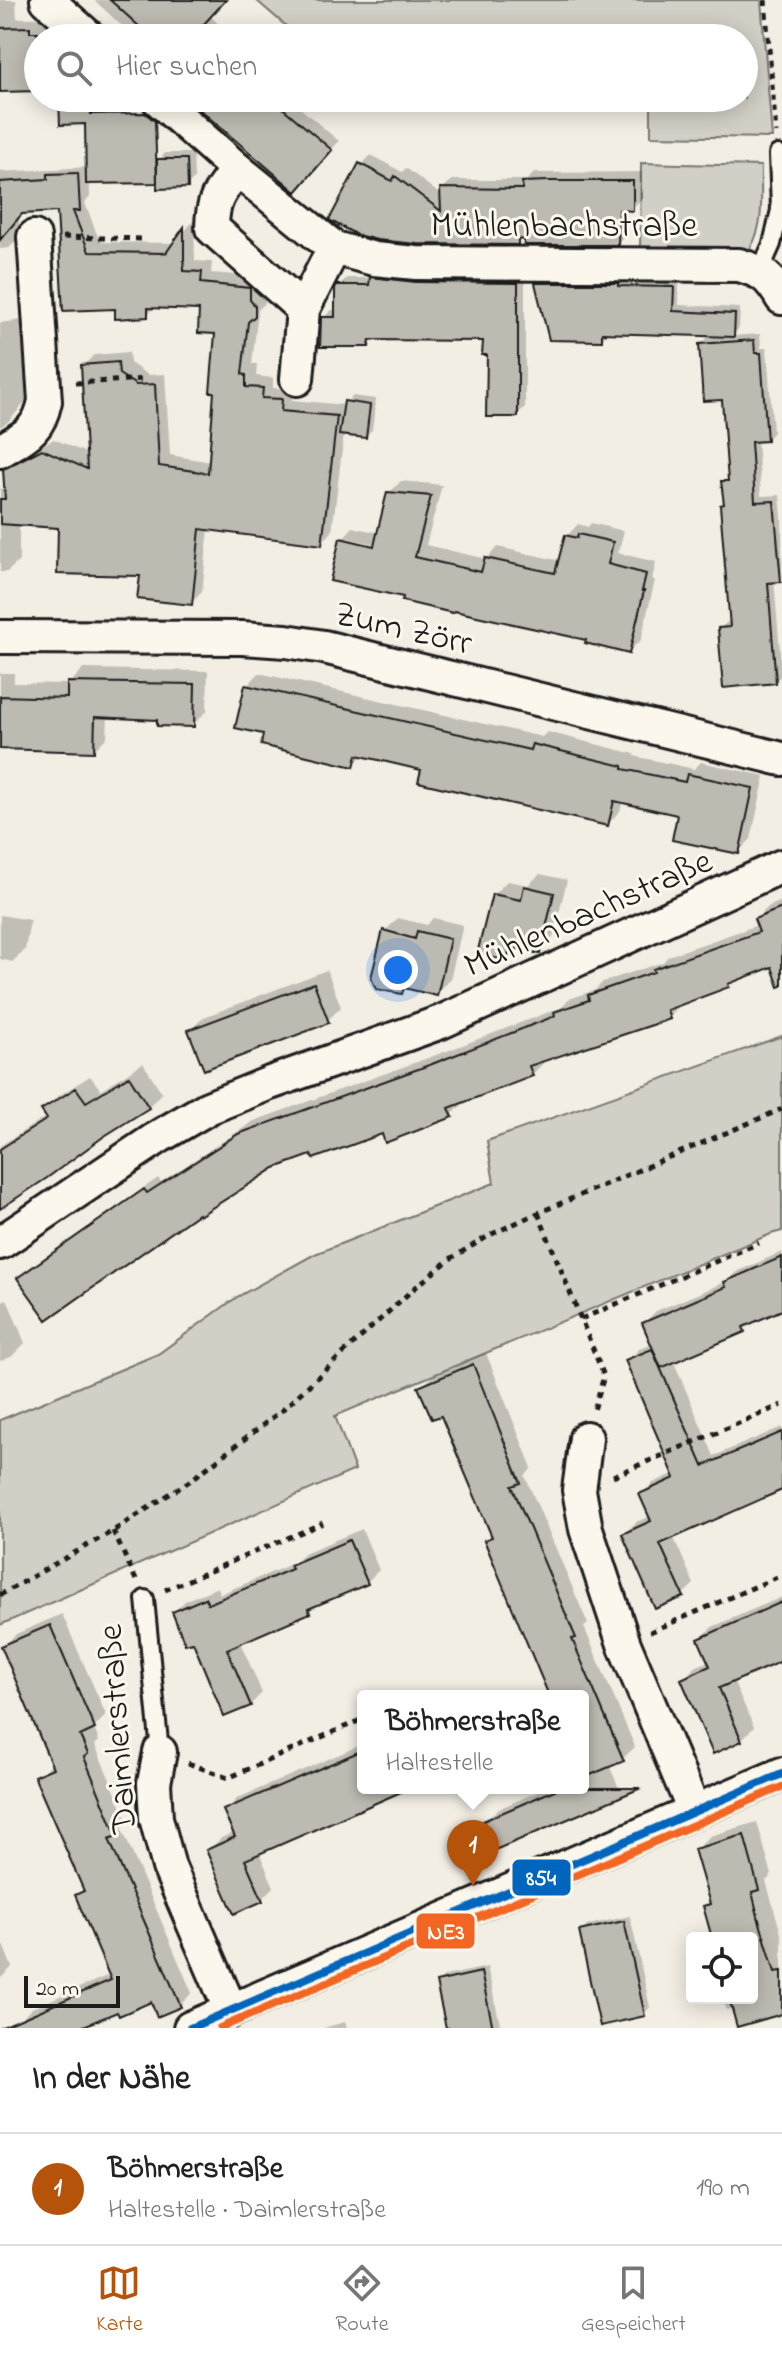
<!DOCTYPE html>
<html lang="de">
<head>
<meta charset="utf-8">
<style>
	body { margin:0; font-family:"Indie Flower",sans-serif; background:#f6f6f6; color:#222 }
	.controls { position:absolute; right:24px; bottom:24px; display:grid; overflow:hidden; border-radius:8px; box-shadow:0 4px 20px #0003 }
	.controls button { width:72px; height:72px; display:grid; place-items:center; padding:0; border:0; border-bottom:2px solid #e0e0e0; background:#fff; color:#222; font:40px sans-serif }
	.scale { position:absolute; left:24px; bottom:20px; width:96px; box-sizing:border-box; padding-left:8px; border:4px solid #1c1c1c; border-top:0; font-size:22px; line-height:28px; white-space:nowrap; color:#1c1c1c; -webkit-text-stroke:6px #fbf7ec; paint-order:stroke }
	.you { position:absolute; left:398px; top:970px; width:28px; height:28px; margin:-20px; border:6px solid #fff; border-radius:50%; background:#1a73e8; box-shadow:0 0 0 12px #1a73e833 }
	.badge { display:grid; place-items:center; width:52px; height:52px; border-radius:50%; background:#b45309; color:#fff; font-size:26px; font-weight:700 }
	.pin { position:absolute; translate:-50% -66px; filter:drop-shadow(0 2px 4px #0008) }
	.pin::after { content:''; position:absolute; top:42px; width:28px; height:24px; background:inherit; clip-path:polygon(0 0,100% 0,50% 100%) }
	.popup { position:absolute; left:357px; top:1690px; width:232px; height:104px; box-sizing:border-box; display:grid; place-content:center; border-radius:8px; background:#fff; filter:drop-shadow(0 2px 6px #0005); font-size:26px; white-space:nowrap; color:#767676 }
	.popup b { font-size:30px; color:#222 }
	.popup::after { content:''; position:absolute; left:50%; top:100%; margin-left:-16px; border:16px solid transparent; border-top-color:#fff }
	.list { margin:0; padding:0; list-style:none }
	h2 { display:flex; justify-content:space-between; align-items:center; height:104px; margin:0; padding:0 32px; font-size:34px }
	h2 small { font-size:26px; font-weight:400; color:#767676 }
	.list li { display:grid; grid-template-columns:52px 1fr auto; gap:24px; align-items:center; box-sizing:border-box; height:112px; padding:0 32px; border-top:2px solid #e0e0e0 }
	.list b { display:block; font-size:30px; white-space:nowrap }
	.list p { margin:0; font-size:26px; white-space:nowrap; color:#767676 }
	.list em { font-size:26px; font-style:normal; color:#767676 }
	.icon { flex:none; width:44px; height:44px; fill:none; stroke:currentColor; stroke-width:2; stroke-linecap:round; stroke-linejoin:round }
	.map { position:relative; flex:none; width:782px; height:2028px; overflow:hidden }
	.search { position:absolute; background:#fff; box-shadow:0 4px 20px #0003; left:24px; right:24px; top:24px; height:88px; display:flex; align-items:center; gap:20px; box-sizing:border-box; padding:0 28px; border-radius:44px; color:#767676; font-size:30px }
	.sheet { height:216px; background:#fff }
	nav { display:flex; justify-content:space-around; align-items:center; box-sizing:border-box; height:112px; border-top:2px solid #e0e0e0; background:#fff; font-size:22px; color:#767676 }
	nav a { display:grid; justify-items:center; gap:4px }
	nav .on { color:#b45309 }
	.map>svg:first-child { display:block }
</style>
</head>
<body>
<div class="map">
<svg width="782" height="2028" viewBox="0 0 782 2028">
	<rect width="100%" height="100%" fill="#f2eee4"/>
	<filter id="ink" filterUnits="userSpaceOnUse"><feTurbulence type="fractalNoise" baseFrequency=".0125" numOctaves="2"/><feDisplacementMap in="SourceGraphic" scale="16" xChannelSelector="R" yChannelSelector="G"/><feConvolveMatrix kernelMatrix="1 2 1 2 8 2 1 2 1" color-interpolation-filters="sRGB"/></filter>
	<g filter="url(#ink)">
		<!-- green -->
		<path fill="#d2cfc6" stroke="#777671" stroke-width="2" d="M256,0H761L772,138L651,136V98H744V38H300Z
			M641,163L761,166C760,197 767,231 744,256L640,254Z
			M782,1036V1231L771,1234L335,1416L355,1470L0,1625V1420L158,1354L237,1297L315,1254L494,1183L487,1141Z"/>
		<!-- shadow -->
		<path fill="#0003" fill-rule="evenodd" d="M0,0H16L17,18L60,17L72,38H38V94H34V89L0,90Z
			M94,0H177L198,5L234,38H135Z
			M61,98H102V111L91,122Z
			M189,98H288L339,141L304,182Z
			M165,153H193L194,179L187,186L159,160Z
			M371,155L402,172L406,168L442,196V189L452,180H527L534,173L642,172V199L632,208H627V234L618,243L522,238L517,243L417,242L361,165Z
			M89,167L90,197L85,203L100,242L175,243L194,220L195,261L212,262L211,273L261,277L265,295V303L258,310L252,364H257L256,376L273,378V388L292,389V400L345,405L352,396L376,399L372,430L365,436L344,434L332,532L321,543L209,529L202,592L191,603L60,526L19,524V561L7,572H0V489H6L5,470L17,459L54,439L88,454L83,366L94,355L129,352L130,363L148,375L165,374L170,455L211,462L216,390L217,332L201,308L156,306L147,315L117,307L59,210L23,212L19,217L20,237L9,248L0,249V172Z
			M380,270L525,275V407L517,415L489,353L485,339L375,338L369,345L323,318L332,310H337L338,286L347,278H372Z
			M543,277L679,282V305L740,308L739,328L732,336L760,334L761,348H767L773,432L767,439H757L761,496L780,495L782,516V578L774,580L782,675L775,681L721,628L727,622L732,621L722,506L725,502L724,482L730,476L724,397L701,344L711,334L608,333L601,339L537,283Z
			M22,320L30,372L26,376L29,398L8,422L0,427V323Z
			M401,481L442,485L426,545L486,559L498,547L561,561L567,536L578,524L588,527L591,523L624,531L618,553L656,562L652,580H655L641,640L629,651L589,638L405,595L342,539L353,527L379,533L389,493ZM347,538L384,546L383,550L347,542Z
			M83,669L208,671L207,711L193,725L159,718L108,715L107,737L94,750L0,730V673H14V683L69,684Z
			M259,673L542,737L547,732L635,754L634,756L694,769L701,762L765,776L751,839L738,852L680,813L623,801L620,811L608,824L424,769L363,755L353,765L266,732L247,686Z
			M540,874L567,880L553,938L539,952L518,947L506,958L493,895L507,881L528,885Z
			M782,901V962L734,979L728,986L682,1004L669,1017L544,1059L545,1061L532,1075L465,1102L451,1115L312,1152L274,1166L198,1211L20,1279L33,1265L158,1178L161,1182L254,1121L447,1051L562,1007L569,999L595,990L603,982L663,962L668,956L758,925L756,919L769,906Z
			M0,915L30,920L25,950L12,962L0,959Z
			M398,918L427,925L433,918L463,925L450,980L436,993L407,987L402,992L385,931Z
			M327,970L341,1007L327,1021L190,1030L204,1017Z
			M143,1063L162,1093L148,1107L0,1194V1146L47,1116L44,1111L57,1097L90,1076L101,1090Z
			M782,1252V1308L755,1319L744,1330L673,1360L714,1456L782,1427V1489L673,1536L694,1584L682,1595L624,1534L636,1522L651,1516L641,1495L653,1483L675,1473L628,1361L639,1349L653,1344L644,1323L656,1311L728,1281L738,1271Z
			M7,1299L25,1343L11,1357L0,1361V1302Z
			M486,1353L532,1468L525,1476L588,1624L584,1627L635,1747L622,1759L609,1765L619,1788L607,1800L485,1821L498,1809L546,1788H583V1696H542L548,1689L486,1541L493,1534L442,1414L420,1388L433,1376Z
			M362,1529L379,1570L367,1582L318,1603L309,1612L240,1641L262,1693L250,1705L194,1639L174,1612L186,1600L218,1587L220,1594L294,1563L304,1553Z
			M782,1597V1659L733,1680L754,1727L741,1740L683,1679L695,1667L709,1661L700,1639L712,1627Z
			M62,1614L106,1715L94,1728L99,1741L95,1745L128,1822L122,1829L192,1993L180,2005L152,2000L118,2009L74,2028H23L20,2020L32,2008L111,1974L77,1896L84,1888L36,1777L53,1763L4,1646L16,1634Z
			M363,1744V1788H405L259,1852L274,1887L262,1899L209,1850L221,1838L235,1832L226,1810L238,1798Z
			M757,1822L772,1875L766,1881L782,1937V2012L734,2008L726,2010L722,1998H752V1938H714L705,1906L711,1901L696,1850L710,1836Z
			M630,1916L650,2007L644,2014L582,1931L588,1925Z
			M0,1938L12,1967L0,1979Z
			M487,1967L501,2028H449L438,1982L445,1976Z
			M345,2022L347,2028H323Z"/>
		<!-- building -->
		<path fill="#bdbab1" stroke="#1c1c1c" stroke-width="2" d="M110,0H226L203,25L217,38H152Z
			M30,27V32H38V91L0,92V28Z
			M59,98H91V114L145,113L155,121L157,183L86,184L85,124L60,125Z
			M186,98H271L332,150L296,192Z
			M157,159H187L188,188L157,189Z
			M359,163L392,181L395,176L441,211L440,188L522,189V182L548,181H633V211L619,210L618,245H525L523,239L518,240V245L417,244L377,240L357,235L329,220Z
			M78,173L80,211H73L89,252L166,253L184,227V271L202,272L201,283L250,288V300L255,306V316L248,322L242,374L246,375V387L263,388L262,398L282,399L281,411L337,416L322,545L200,529L192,605L137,599L140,576L57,574L58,528L0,524V499H5L3,469L42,449L87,469L81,365L118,362L119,374L136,385L155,384L159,466L208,473L214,392H210L215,334L198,333L199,310L148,308V317L115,319V309L63,311L57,212L22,214L0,240V182L48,179V174Z
			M370,277L416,282L518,283V417H486L487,355H482L483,341L370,340L369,347H320L321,317H335V289L336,285H369Z
			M535,283H618V286L674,287L673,311L735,314L734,337L602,333V341L549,340Z
			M754,340L755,353H761L767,441L751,442L755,502L774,501L781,582L768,583L776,683L723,688L718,628L730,627L720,505L724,504L721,481H728L722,400L703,401L699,344Z
			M344,401L370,405L366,438L339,435Z
			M387,492L431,496L415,557L481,572L485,558L555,573L565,535L577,538L578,534L613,542L608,564L646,574L642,591H644L629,654L585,643L586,640L454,611L453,613L402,601L403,597L330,581L340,538L374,546Z
			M67,682L195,684L194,727L157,726V720L95,717L94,752L0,749V696L67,698Z
			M245,685L530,750L532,744L623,766V769L685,782L687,774L753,788L739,854L672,840L677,815L614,801L608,826L418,782L421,770L357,755L354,767L261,745L263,734L235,728Z
			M524,886L554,893L540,954L510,947L507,961L477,954L492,894L521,900Z
			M782,908V986L779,987L772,967L728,984L729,987L667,1010L670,1019L529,1066L533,1076L449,1108L453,1117L385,1143L382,1134L313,1159L311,1155L275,1168L199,1216L198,1214L47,1320L17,1278L144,1189L147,1193L238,1134L432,1064L555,1016L554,1012L589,1000L588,995L654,972L653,969L759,932L754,919Z
			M383,930L415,939L417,931L450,939L437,996L404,988L402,994L376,989L371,978Z
			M314,983L329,1023L204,1070L188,1030Z
			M129,1076L149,1108L103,1137L47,1178L0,1209V1149L47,1119L41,1110L76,1088L86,1102Z
			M782,1257V1310L743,1327L745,1332L661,1368L642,1323L726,1287L724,1282Z
			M652,1349L703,1466L782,1432V1490L660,1544L684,1597L655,1609L622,1534L651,1521L639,1494L675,1478L625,1360Z
			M473,1364L521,1483L512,1486L576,1638L572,1639L624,1761L583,1778V1696H549L484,1540L492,1537L441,1416L432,1419L418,1387Z
			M349,1540L368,1584L308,1609L310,1613L227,1649L251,1706L224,1717L193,1642L185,1644L172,1612L205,1598L208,1604L292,1569L290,1565Z
			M782,1602V1661L719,1688L742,1741L713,1754L681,1679L710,1666L698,1639Z
			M50,1625L95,1729L80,1736L88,1754L84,1757L117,1836L109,1839L181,2007L157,2017L151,2002L119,2016L117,2012L79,2028H0L111,1980L75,1895L84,1891L34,1776L53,1768L1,1646Z
			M363,1750V1788H410L245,1860L263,1901L234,1914L206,1850L235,1837L223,1810Z
			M559,1788H641L495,1850L483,1821Z
			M744,1835L759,1890L752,1892L759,1920L775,1972L782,1971V2014L737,2027L729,1998H752V1938H712L703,1906L710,1904L694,1849Z
			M624,1921L645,2016L600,2026L579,1931Z
			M481,1972L493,2028H446L436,1982Z"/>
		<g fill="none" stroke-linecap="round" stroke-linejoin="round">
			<defs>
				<path id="service" d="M760,271L772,244L780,210L778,154
					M145,1599L160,1752"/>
				<path id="minor" d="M47,0L90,38
					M157,98L237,169L334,248L374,259L416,263L739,265C763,272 769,276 782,298
					M237,169C220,191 212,200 212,228L303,309
					M297,379L303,309L334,248
					M0,451C25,436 39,431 45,401L34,237
					M0,637L242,638L286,641L324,647L782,759
					M0,1243L160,1136L208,1108L270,1083L441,1022L782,866
					M586,1438L579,1490L586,1529L624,1644L694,1811
					M160,1752L154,1783L156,1818L169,1867L231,2011
					M190,2028L782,1774"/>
			</defs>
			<!-- service casing -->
			<use href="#service" stroke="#1c1c1c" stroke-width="22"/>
			<!-- minor casing -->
			<use href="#minor" stroke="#1c1c1c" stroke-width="38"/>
			<!-- path -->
			<path stroke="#1c1c1c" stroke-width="5" stroke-dasharray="6 6" stroke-linecap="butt" d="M765,0L776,133
				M63,237L145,239
				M75,383L146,379
				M538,1213L604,1376L594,1410
				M581,1319L759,1243
				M613,1476L782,1405
				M113,1531L136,1580
				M165,1590L323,1523
				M0,1595L113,1531L191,1480L281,1411L411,1291L450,1259L492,1234L538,1213L782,1109
				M650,1632L782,1575
				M188,1763L228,1778L363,1719"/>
			<!-- service -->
			<use href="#service" stroke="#fbf7ec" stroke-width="16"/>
			<!-- minor -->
			<use href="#minor" stroke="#fbf7ec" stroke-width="32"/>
			<defs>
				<path id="bus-1" d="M190,2028L782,1774"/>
				<path id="bus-2" d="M220,2028L782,1787"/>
			</defs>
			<!-- bus-1 casing -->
			<use href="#bus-1" stroke="#fbf7ec" stroke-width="14"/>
			<!-- bus-2 casing -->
			<use href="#bus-2" stroke="#fbf7ec" stroke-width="14"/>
			<!-- bus-1 -->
			<use href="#bus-1" stroke="#0065bd" stroke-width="8"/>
			<!-- bus-2 -->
			<use href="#bus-2" stroke="#f26522" stroke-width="8"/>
		</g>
	</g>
	<g text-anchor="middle" stroke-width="6" stroke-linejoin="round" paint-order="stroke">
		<!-- street labels -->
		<g font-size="36" fill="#1c1c1c" stroke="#fbf7ec">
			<text x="564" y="236">Mühlenbachstraße</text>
			<text transform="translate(404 626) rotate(13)" y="13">Zum Zörr</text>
			<text transform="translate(587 911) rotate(-24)" y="13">Mühlenbachstraße</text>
			<text transform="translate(115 1729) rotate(-94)" y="13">Daimlerstraße</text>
		</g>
	</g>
	<g stroke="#fbf7ec" stroke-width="3">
		<rect x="511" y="1858" width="61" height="39" rx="8" fill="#0065bd"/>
		<rect x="415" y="1912" width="61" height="38" rx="8" fill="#f26522"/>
	</g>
	<g font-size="22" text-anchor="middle" font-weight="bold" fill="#fff">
		<text x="541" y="1885">854</text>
		<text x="446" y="1939">NE3</text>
	</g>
</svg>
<div class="controls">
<button><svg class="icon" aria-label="locate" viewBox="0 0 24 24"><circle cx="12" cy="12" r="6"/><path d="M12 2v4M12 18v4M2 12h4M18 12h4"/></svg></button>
</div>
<div class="scale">20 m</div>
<div class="you"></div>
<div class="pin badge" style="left:473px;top:1886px">1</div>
<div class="popup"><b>Böhmerstraße</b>Haltestelle</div>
<div class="search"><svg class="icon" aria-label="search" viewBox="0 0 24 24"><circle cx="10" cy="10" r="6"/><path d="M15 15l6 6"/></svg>Hier suchen</div>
</div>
<section class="sheet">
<h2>In der Nähe<small></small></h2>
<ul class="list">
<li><span class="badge">1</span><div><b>Böhmerstraße</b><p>Haltestelle · Daimlerstraße</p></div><em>190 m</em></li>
</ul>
</section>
<nav>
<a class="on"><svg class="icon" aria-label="map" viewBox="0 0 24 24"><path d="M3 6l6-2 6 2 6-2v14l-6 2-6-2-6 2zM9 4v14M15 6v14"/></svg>Karte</a>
<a><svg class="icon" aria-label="directions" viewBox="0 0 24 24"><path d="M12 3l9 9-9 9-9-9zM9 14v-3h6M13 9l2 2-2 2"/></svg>Route</a>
<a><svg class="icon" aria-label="saved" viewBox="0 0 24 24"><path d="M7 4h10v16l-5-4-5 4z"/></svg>Gespeichert</a>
</nav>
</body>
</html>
